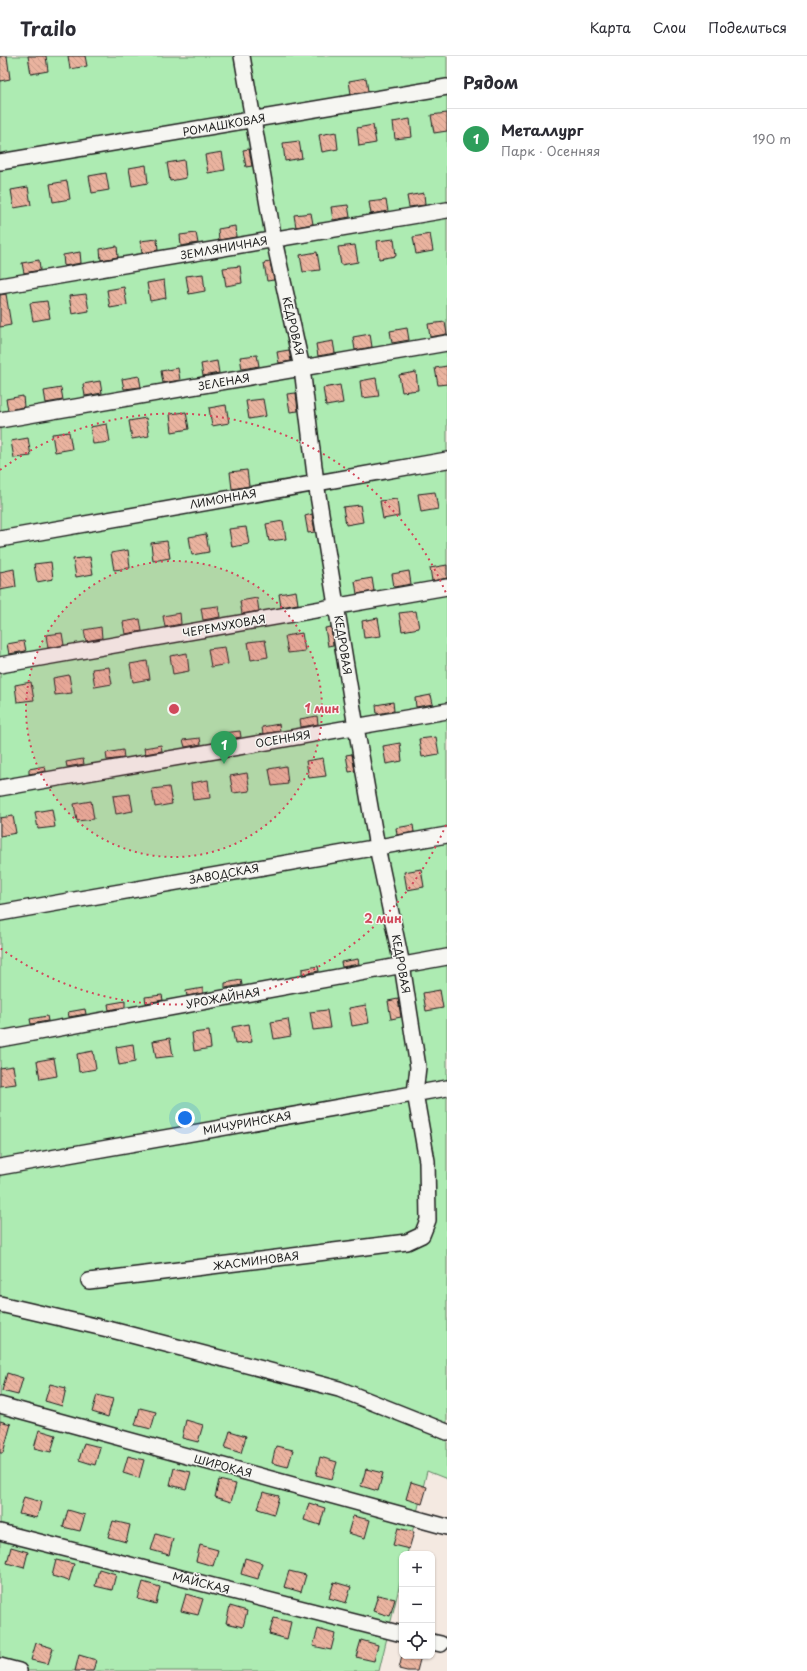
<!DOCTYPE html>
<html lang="ru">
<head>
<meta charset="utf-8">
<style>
	body { margin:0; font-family:"Playpen Sans",sans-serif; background:#f2f2f3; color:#2b2b33 }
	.controls { position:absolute; right:12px; bottom:12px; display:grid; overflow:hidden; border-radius:8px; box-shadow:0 1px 3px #0004 }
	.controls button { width:36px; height:36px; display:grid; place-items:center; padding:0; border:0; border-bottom:1px solid #e1e1e2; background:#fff; color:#2b2b33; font:20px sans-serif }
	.you { position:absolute; left:185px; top:1062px; width:14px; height:14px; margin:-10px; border:3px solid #fff; border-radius:50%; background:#1a73e8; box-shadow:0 0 0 6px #1a73e833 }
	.badge { display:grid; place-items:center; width:26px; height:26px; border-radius:50%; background:#d1495b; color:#fff; font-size:13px; font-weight:700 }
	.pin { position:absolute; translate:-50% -33px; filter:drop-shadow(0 1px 2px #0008) }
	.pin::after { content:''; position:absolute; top:21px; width:14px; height:12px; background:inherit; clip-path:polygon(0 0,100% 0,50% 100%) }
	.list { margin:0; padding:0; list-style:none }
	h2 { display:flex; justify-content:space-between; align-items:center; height:52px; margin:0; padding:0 16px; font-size:17px }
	h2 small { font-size:13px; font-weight:400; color:#7c7c81 }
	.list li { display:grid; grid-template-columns:26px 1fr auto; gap:12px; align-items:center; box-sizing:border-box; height:60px; padding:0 16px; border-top:1px solid #e1e1e2 }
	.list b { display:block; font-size:15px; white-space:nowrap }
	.list p { margin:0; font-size:13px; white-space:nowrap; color:#7c7c81 }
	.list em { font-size:13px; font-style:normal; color:#7c7c81 }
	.icon { flex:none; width:22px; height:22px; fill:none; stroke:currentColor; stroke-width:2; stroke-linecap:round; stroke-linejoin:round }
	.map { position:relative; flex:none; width:447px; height:1615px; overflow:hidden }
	header { display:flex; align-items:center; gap:24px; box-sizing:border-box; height:56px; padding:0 20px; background:#fff; border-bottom:1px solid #e1e1e2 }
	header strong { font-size:19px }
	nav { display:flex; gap:22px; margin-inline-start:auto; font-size:14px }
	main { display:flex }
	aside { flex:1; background:#fff }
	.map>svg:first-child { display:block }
</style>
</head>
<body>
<header>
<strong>Trailo</strong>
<nav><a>Карта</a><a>Слои</a><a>Поделиться</a></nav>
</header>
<main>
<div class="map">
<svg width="447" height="1615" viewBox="0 0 447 1615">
	<defs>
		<pattern id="building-back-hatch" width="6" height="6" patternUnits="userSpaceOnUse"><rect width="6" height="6" fill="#eab39f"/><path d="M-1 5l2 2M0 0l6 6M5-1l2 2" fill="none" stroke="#c89988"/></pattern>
	</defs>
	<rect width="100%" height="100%" fill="#f4e9e1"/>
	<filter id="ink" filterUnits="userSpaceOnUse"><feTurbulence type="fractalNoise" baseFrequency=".025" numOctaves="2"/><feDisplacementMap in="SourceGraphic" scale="8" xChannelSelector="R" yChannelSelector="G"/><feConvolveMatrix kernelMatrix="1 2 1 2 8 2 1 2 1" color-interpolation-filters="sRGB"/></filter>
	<g filter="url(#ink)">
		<!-- green -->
		<path fill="#adebb2" stroke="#648467" d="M0,0H447V1423L427,1415L407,1498H402V1519L379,1615H0Z"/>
		<!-- building -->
		<path fill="url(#building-back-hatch)" stroke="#1c1c1c" d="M0,0H7L10,23L0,25Z
			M28,0H46L48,15L31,18Z
			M68,0H85L87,10L70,13Z
			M366,22L368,35L351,38L349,25Z
			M447,57V75L434,77L431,59Z
			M410,63L412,81L395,83L393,66Z
			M373,69L376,87L359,90L357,72Z
			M336,76L338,93L322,96L319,79Z
			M299,85L302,102L285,105L283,87Z
			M249,93L252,110L246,111L243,94Z
			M222,96L225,114L208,117L205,99Z
			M184,104L186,122L170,125L167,107Z
			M146,109L148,127L132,130L129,112Z
			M106,117L109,134L92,137L89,120Z
			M67,125L70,143L53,146L50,128Z
			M28,131L31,149L14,152L11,134Z
			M424,137L425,149L409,151L407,140Z
			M386,144L388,155L371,158L369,146Z
			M348,149L350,161L333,164L331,151Z
			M311,157L313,168L296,171L294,159Z
			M235,170L236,181L219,184L218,173Z
			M196,177L198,187L181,190L180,179Z
			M430,178L433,195L416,198L413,181Z
			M157,183L158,194L142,197L140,185Z
			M394,183L396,200L379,203L377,185Z
			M355,189L358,206L341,209L338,191Z
			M117,190L118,201L101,204L100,193Z
			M80,196L81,207L64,210L63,199Z
			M317,196L320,214L303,216L300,199Z
			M39,204L40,214L24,217L22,207Z
			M270,206L274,224L267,225L264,207Z
			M240,210L242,227L226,230L223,212Z
			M203,218L205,235L189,238L186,220Z
			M164,224L166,242L150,245L147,227Z
			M124,231L127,249L110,252L107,234Z
			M6,238L11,269L0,271V239Z
			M86,238L89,255L72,258L69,240Z
			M47,245L50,262L33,265L30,247Z
			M445,266L447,278L430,281L428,268Z
			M407,272L409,284L392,287L390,275Z
			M370,278L372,291L355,294L353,281Z
			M333,285L335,297L318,300L316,288Z
			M289,294L291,305L279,307L277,296Z
			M257,299L259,310L242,313L240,301Z
			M217,305L219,317L203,320L201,308Z
			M447,310V328L438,329L435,312Z
			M178,312L180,324L163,327L161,315Z
			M416,316L418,334L402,336L399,319Z
			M139,320L141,331L124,333L122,323Z
			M376,322L379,340L362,342L360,325Z
			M100,325L102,337L85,340L83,328Z
			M340,329L343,347L326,350L323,332Z
			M61,332L63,344L46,347L44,335Z
			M296,337L298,355L290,356L287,338Z
			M23,340L24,351L8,354L6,343Z
			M263,343L266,360L249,363L246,345Z
			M226,349L229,367L212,370L209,352Z
			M186,356L189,373L172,376L170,358Z
			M146,362L149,380L132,383L129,365Z
			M107,368L110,386L93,388L90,371Z
			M69,376L72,393L55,396L52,378Z
			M28,382L31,400L14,402L11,385Z
			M247,414L249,430L232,433L230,416Z
			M435,436L438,453L421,456L418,438Z
			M397,443L399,460L383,463L380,445Z
			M360,449L363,466L346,469L343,451Z
			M312,458L315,476L308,477L305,460Z
			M283,465L286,483L269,485L266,468Z
			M246,471L249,488L232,491L229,473Z
			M206,478L209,496L192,499L189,481Z
			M167,485L170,502L153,505L151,487Z
			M128,494L130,512L114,514L111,497Z
			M90,501L93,518L76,521L73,503Z
			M51,506L53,523L37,526L34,508Z
			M447,509V522L432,525L430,512Z
			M14,513L16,531L0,534V516Z
			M409,515L411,528L394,531L392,518Z
			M372,522L374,535L357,538L355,525Z
			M296,535L298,548L281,551L279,538Z
			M257,542L259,555L242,558L240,545Z
			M218,550L220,561L203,564L201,552Z
			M416,555L419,572L402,575L399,557Z
			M180,557L181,568L165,571L163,560Z
			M378,562L381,580L364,582L362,565Z
			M140,563L142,575L125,578L123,566Z
			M101,571L102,582L86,585L84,574Z
			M331,571L333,589L328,590L325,572Z
			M62,577L64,589L48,592L46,579Z
			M302,577L305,595L288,597L285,580Z
			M265,584L268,601L251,604L248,586Z
			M24,585L26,595L9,598L7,588Z
			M225,591L228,608L211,611L208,593Z
			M187,597L189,615L173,618L170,600Z
			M147,605L150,623L133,626L130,608Z
			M109,611L112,628L95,631L92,613Z
			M69,619L72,637L55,639L53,622Z
			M31,626L34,644L17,646L15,629Z
			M431,639L433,648L416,651L415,642Z
			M393,646L394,655L377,658L376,649Z
			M317,660L318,668L301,671L300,663Z
			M279,668L280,675L263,678L262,671Z
			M240,675L241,681L224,684L223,677Z
			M436,681L439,698L422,701L419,683Z
			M200,682L201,688L185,691L183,684Z
			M400,687L402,705L386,708L383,690Z
			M161,689L162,695L145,698L144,692Z
			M123,694L124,702L107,704L106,697Z
			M352,698L355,715L349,716L346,699Z
			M323,702L326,720L309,722L306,705Z
			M83,703L84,708L67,711L66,706Z
			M45,710L46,715L29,718V713Z
			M286,710L288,728L272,730L269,713Z
			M247,717L250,735L233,737L230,720Z
			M208,724L210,742L193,744L191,727Z
			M169,731L172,748L155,751L152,733Z
			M130,738L133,755L116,758L113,740Z
			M91,745L94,763L77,765L74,748Z
			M52,753L55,771L38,773L35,756Z
			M13,760L16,777L0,780V762Z
			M413,769L414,776L397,779L396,772Z
			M421,813L424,831L407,834L404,816Z
			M358,903L359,908L342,911L341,906Z
			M318,910L319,915L302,918V913Z
			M241,924L242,929L225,932V927Z
			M203,932V937L187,940L186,935Z
			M440,934L443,952L426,955L423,937Z
			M162,939L163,944L146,947L145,941Z
			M398,943L401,961L391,963L388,945Z
			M125,945V951L109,954L108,948Z
			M366,949L369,967L352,970L349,952Z
			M85,953L86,958L69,961L68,956Z
			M327,954L330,972L313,974L310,956Z
			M47,960L48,965L31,968L30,963Z
			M288,963L291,980L274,983L271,966Z
			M249,968L252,986L235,988L232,971Z
			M209,975L211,992L194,995L192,977Z
			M170,982L173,1000L156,1002L153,985Z
			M133,988L135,1006L119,1009L116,991Z
			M93,995L96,1013L79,1016L77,998Z
			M54,1002L57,1020L40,1023L37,1005Z
			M13,1010L16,1028L0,1030V1012Z
			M7,1317L23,1322L18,1339L2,1335Z
			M50,1328L66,1332L62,1350L45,1345Z
			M97,1339L113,1343L108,1361L92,1356Z
			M140,1352L156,1356L151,1373L135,1369Z
			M186,1364L203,1369L198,1386L182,1382Z
			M0,1365L11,1368L3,1397H0Z
			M39,1374L56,1379L51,1396L34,1392Z
			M230,1375L246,1380L241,1397L225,1392Z
			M84,1387L100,1391L95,1409L79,1404Z
			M276,1390L293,1394L288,1411L272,1407Z
			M128,1400L144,1404L139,1422L123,1417Z
			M320,1401L337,1406L332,1423L316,1419Z
			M174,1412L191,1416L186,1433L170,1429Z
			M366,1413L383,1417L378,1435L361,1430Z
			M219,1424L236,1428L231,1446L215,1441Z
			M411,1426L427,1431L422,1448L406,1443Z
			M263,1436L279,1440L274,1458L258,1453Z
			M24,1441L41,1446L37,1462L19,1458Z
			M309,1447L325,1452L320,1469L304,1464Z
			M68,1454L85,1459L80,1475L63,1471Z
			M353,1460L370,1464L365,1482L348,1477Z
			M113,1465L130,1469L126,1486L108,1481Z
			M398,1472L414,1476L409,1493L393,1489Z
			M156,1478L173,1483L169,1499L151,1494Z
			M200,1489L218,1494L213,1510L196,1505Z
			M11,1491L28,1496L24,1512L7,1507Z
			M245,1502L262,1507L258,1523L241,1518Z
			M56,1504L74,1508L69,1525L52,1520Z
			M99,1513L116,1518L112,1534L95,1530Z
			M289,1515L306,1519L301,1536L284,1531Z
			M143,1526L160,1531L156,1548L138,1543Z
			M334,1526L351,1531L346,1547L329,1542Z
			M186,1538L203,1543L198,1559L181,1555Z
			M378,1539L395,1543L390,1560L373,1555Z
			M230,1550L247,1555L243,1571L226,1567Z
			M274,1562L291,1566L287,1583L269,1578Z
			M318,1573L335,1578L331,1594L313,1590Z
			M361,1584L378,1589L374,1605L356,1601Z
			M36,1587L53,1592L48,1608L31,1604Z
			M79,1599L96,1604L93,1615H75Z
			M402,1600H421L417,1615H407L399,1613Z"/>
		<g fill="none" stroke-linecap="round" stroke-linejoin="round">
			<defs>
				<path id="minor" d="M0,106L447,31
					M0,230L447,154
					M0,364L447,287
					M0,483L447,404
					M0,609L447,531
					M0,732L447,655
					M0,857L447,779
					M0,983L447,901
					M0,1111L447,1032
					M89,1225L407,1186L422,1179L428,1164L427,1105L415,1037L418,1011L402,909L377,791L356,671L316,427L302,312L274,184L242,0
					M0,1248L112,1274L339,1333L447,1376
					M0,1349L447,1471
					M0,1476L402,1578
					M432,1586L441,1588
					M0,1610L19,1615"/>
			</defs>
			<!-- minor casing -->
			<use href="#minor" stroke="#1c1c1c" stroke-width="18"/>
			<!-- minor -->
			<use href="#minor" stroke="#f6f6f2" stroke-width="15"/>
		</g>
	</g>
	<!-- distance rings -->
	<circle cx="174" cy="653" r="148" fill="#d1495b" fill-opacity=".12"/>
	<g fill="none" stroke="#d1495b" stroke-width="2" stroke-dasharray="2 4">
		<circle cx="174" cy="653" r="148"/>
		<path d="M446 769A296 296 0 0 1 0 892M0 414A296 296 0 0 1 446 537"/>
	</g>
	<g text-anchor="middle" stroke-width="3" stroke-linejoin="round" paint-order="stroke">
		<!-- street labels -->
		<g font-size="11" fill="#1c1c1c" stroke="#f6f6f2">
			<text transform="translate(224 69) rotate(-10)" y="4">РОМАШКОВАЯ</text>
			<text transform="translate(224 192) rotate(-10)" y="4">ЗЕМЛЯНИЧНАЯ</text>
			<text transform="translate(293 270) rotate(77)" y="4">КЕДРОВАЯ</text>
			<text transform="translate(224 326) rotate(-10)" y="4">ЗЕЛЕНАЯ</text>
			<text transform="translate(223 443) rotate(-10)" y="4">ЛИМОННАЯ</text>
			<text transform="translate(224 570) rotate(-10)" y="4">ЧЕРЕМУХОВАЯ</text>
			<text transform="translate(343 589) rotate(81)" y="4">КЕДРОВАЯ</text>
			<text transform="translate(283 683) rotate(-10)" y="4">ОСЕННЯЯ</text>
			<text transform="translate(224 818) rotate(-10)" y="4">ЗАВОДСКАЯ</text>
			<text transform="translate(401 908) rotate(80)" y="4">КЕДРОВАЯ</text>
			<text transform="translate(223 942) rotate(-10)" y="4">УРОЖАЙНАЯ</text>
			<text transform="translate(247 1067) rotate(-10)" y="4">МИЧУРИНСКАЯ</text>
			<text transform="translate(256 1205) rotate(-7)" y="4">ЖАСМИНОВАЯ</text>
			<text transform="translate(223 1410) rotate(15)" y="4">ШИРОКАЯ</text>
			<text transform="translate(201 1527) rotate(14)" y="4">МАЙСКАЯ</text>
		</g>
	</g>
	<circle cx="174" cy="653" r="6" fill="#d1495b" stroke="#f6f6f2" stroke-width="2"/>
	<g font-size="12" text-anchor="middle" font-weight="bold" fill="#d1495b" stroke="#f6f6f2" stroke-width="3" stroke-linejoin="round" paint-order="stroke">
		<text x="322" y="657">1 мин</text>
		<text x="383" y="867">2 мин</text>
	</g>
</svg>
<div class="controls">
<button>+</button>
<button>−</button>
<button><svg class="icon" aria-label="locate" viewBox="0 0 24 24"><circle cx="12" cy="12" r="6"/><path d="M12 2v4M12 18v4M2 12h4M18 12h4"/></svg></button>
</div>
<div class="you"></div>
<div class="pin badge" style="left:224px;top:708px;background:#2e9e5b">1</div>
</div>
<aside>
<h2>Рядом<small></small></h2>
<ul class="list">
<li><span class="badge" style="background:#2e9e5b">1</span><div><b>Металлург</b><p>Парк · Осенняя</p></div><em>190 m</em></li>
</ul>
</aside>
</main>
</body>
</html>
